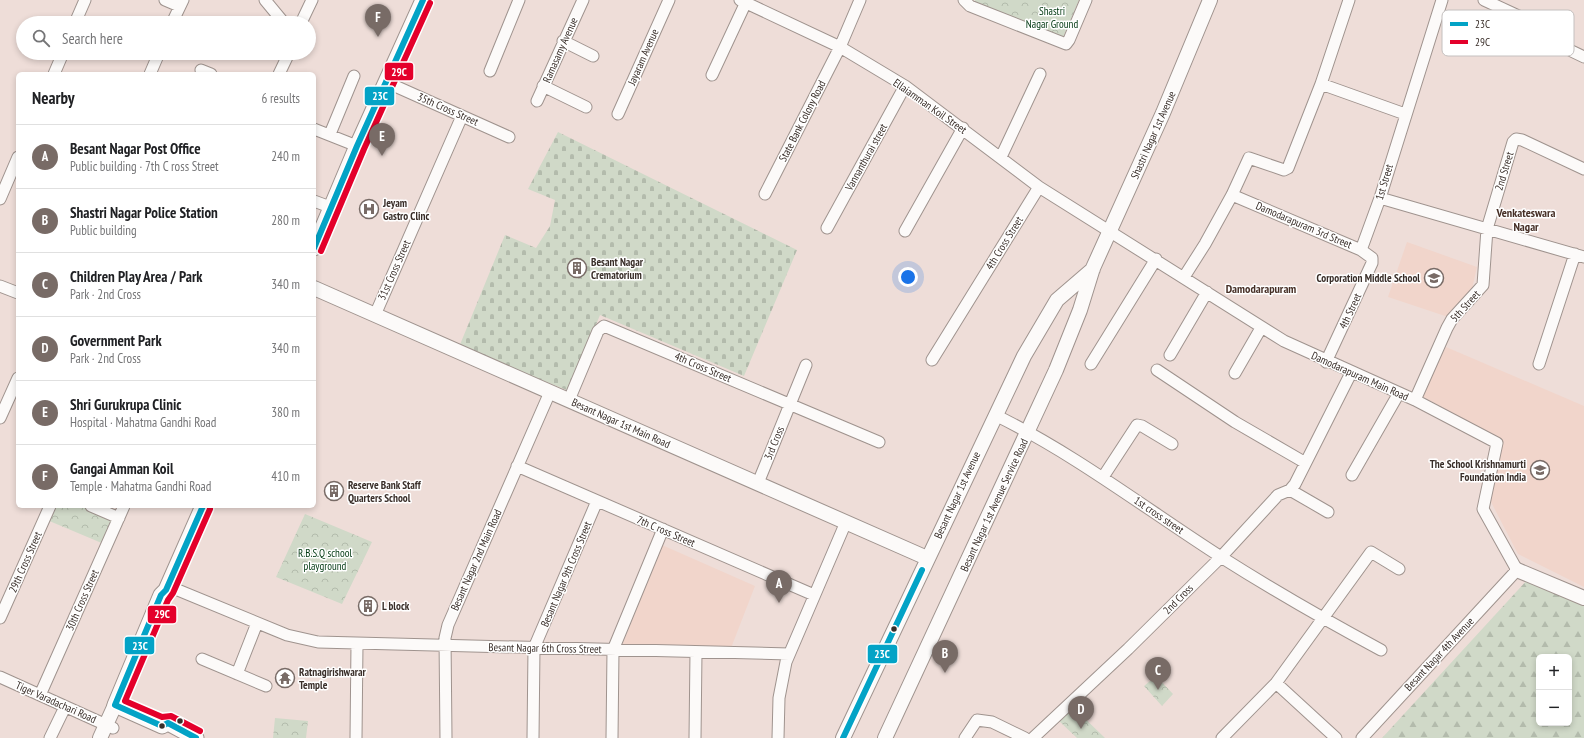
<!DOCTYPE html>
<html lang="en">
<head>
<meta charset="utf-8">
<style>
	body { margin:0; font-family:"PT Sans Narrow",sans-serif; background:#f6f6f6; color:#202124 }
	.controls { position:absolute; right:12px; bottom:12px; display:grid; overflow:hidden; border-radius:6px; box-shadow:0 2px 6px #0003 }
	.controls button { width:36px; height:36px; display:grid; place-items:center; padding:0; border:0; border-bottom:1px solid #e0e0e0; background:#fff; color:#202124; font:20px sans-serif }
	.you { position:absolute; left:908px; top:277px; width:14px; height:14px; margin:-10px; border:3px solid #fff; border-radius:50%; background:#1a73e8; box-shadow:0 0 0 6px #1a73e833 }
	.badge { display:grid; place-items:center; width:26px; height:26px; border-radius:50%; background:#786b66; color:#fff; font-size:13px; font-weight:700 }
	.pin { position:absolute; translate:-50% -33px; filter:drop-shadow(0 1px 2px #0008) }
	.pin::after { content:''; position:absolute; top:21px; width:14px; height:12px; background:inherit; clip-path:polygon(0 0,100% 0,50% 100%) }
	.list { margin:0; padding:0; list-style:none }
	h2 { display:flex; justify-content:space-between; align-items:center; height:52px; margin:0; padding:0 16px; font-size:17px }
	h2 small { font-size:13px; font-weight:400; color:#757577 }
	.list li { display:grid; grid-template-columns:26px 1fr auto; gap:12px; align-items:center; box-sizing:border-box; height:64px; padding:0 16px; border-top:1px solid #e0e0e0 }
	.list b { display:block; font-size:15px; white-space:nowrap }
	.list p { margin:0; font-size:13px; white-space:nowrap; color:#757577 }
	.list em { font-size:13px; font-style:normal; color:#757577 }
	.icon { flex:none; width:22px; height:22px; fill:none; stroke:currentColor; stroke-width:2; stroke-linecap:round; stroke-linejoin:round }
	.map { position:relative; flex:none; width:1584px; height:738px; overflow:hidden }
	.search { position:absolute; background:#fff; box-shadow:0 2px 6px #0003; left:16px; top:16px; width:300px; height:44px; display:flex; align-items:center; gap:10px; box-sizing:border-box; padding:0 14px; border-radius:22px; color:#757577; font-size:15px }
	.panel { position:absolute; background:#fff; box-shadow:0 2px 6px #0003; left:16px; top:72px; width:300px; height:436px; border-radius:6px }
	.map>svg:first-child { display:block }
</style>
</head>
<body>
<div class="map">
<svg width="1584" height="738" viewBox="0 0 1584 738">
	<defs>
		<pattern id="forest-firs" width="22" height="20" patternUnits="userSpaceOnUse"><rect width="22" height="20" fill="#d0d9c8"/><path d="M5 1l3.5 6h-7zM16 11l3.5 6h-7z" fill="#b3bbac"/></pattern>
		<pattern id="cemetery-stones" width="16" height="16" patternUnits="userSpaceOnUse"><rect width="16" height="16" fill="#d0d9c8"/><path d="M2 7V4a2 2 0 0 1 4 0v3zM10 15v-3a2 2 0 0 1 4 0v3z" fill="#b3bbac"/></pattern>
		<pattern id="park-crowns" width="20" height="18" patternUnits="userSpaceOnUse"><rect width="20" height="18" fill="#d0d9c8"/><path d="M2 6a3 3 0 1 1 6 0M12 15a3 3 0 1 1 6 0" fill="none" stroke="#b3bbac"/></pattern>
	</defs>
	<rect width="100%" height="100%" fill="#eeddd8"/>
	<!-- built -->
	<path fill="#f1d5cb" d="M1407,242L1477,267L1472,289L1451,318L1388,297Z
		M1446,347L1584,406V587L1518,554L1490,500L1503,441L1420,395Z
		M662,545L755,586L731,648L620,651Z"/>
	<!-- forest -->
	<path fill="url(#forest-firs)" fill-rule="evenodd" d="M1528,579L1584,604V738H1382ZM1539,657H1569V723H1539Z"/>
	<!-- cemetery -->
	<path fill="url(#cemetery-stones)" d="M558,132L797,250L744,376L600,315L569,391L459,347L505,235L536,248L550,226L555,200L528,189Z"/>
	<!-- park -->
	<path fill="url(#park-crowns)" d="M975,0H1079L1062,40L974,2Z
		M53,506H87L115,518L104,544L47,520Z
		M305,514L372,542L342,604L276,577Z
		M1156,676L1173,694L1162,706L1144,686Z
		M1073,707L1105,738H1077L1058,720Z
		M275,718L308,721L306,738H273Z"/>
	<g fill="none" stroke-linecap="round" stroke-linejoin="round">
		<defs>
			<path id="minor" d="M165,0L179,6
				M265,0L284,23
				M740,0L840,47L905,86L1039,187L1284,341L1415,400L1497,443L1483,509L1517,570L1362,738
				M964,0L970,6L1066,44L1069,40L1086,0
				M1484,0L1538,25L1536,34L1584,57
				M75,23L85,0
				M172,23L183,0
				M301,23L312,0
				M563,41L593,56
				M201,70L211,74
				M490,71L519,0
				M54,74L63,53
				M150,74L159,53
				M279,74L289,53
				M712,75L747,0
				M386,82L509,137
				M1321,84L1405,114
				M543,86L586,107
				M537,101L583,0
				M618,114L669,0
				M314,129L357,146
				M330,134L354,76
				M1001,157L1040,74
				M765,194L840,47L860,0
				M1232,195L1361,250L1372,258V263L1326,362
				M1380,198L1584,257
				M0,199L18,157
				M314,201L330,207
				M827,228L905,86
				M905,231L963,128
				M1361,250L1380,198L1442,0
				M1184,277L1205,244L1232,195L1249,158L1284,170L1288,168L1321,84L1349,0
				M0,286L18,293
				M375,315L462,116
				M1170,355L1207,292
				M932,360L1039,187
				M1091,364L1156,259
				M1539,364L1575,254
				M1157,370L1235,422L1304,462
				M1235,373L1261,328
				M569,400L598,331L604,326L879,442
				M1415,400L1447,328L1452,319L1483,285L1487,229L1513,142L1516,139L1522,140L1584,169
				M995,415C1075,454 1146,509 1221,557C1273,590 1327,621 1381,650
				M0,418L18,378
				M517,466L814,595
				M1352,475L1399,393
				M1103,477L1137,425L1142,426L1172,444
				M758,483L806,365
				M1290,490L1295,484L1351,373
				M91,506L119,518
				M168,586L287,635L318,642L789,654
				M0,618L50,506
				M202,659L266,686
				M237,674L257,623
				M0,677L113,728
				M1276,683L1336,738
				M40,695L124,506
				M50,738L65,707
				M356,738L357,644
				M446,738L445,638L448,625L550,392
				M533,738L534,648L597,501
				M612,738L613,650L663,529
				M695,738L696,652
				M778,738L779,698L786,662L846,522
				M965,738L977,720L992,722L1025,738
				M1033,738L1128,649L1221,557L1278,495L1290,490L1328,512
				M1222,738L1276,683L1371,552L1399,569"/>
			<path id="tertiary" d="M314,288L927,558
				M1517,570L1584,598
				M100,738L115,705
				M843,738L1024,356L1057,300L1093,269
				M885,738L1056,370L1080,310L1093,268L1163,113L1210,0"/>
			<path id="secondary" d="M314,248L357,146L423,0
				M168,723L162,726L115,705L161,595L166,590L203,506
				M168,723L196,738"/>
		</defs>
		<!-- minor casing -->
		<use href="#minor" stroke="#9f938e" stroke-width="13"/>
		<!-- tertiary casing -->
		<use href="#tertiary" stroke="#9f938e" stroke-width="16"/>
		<!-- secondary casing -->
		<use href="#secondary" stroke="#9f938e" stroke-width="17"/>
		<!-- minor -->
		<use href="#minor" stroke="#fcfaf9" stroke-width="11"/>
		<!-- tertiary -->
		<use href="#tertiary" stroke="#fcfaf9" stroke-width="14"/>
		<!-- secondary -->
		<use href="#secondary" stroke="#fcfaf9" stroke-width="15"/>
		<defs>
			<path id="bus-1" d="M314,248L357,146L423,0
				M196,738L168,723L162,726L115,705L161,595L166,590L203,506
				M843,738L922,570"/>
			<path id="bus-2" d="M321,251L364,149L430,3
				M200,731L171,716L162,717L125,701L168,600L173,593L210,509"/>
		</defs>
		<!-- bus-1 casing -->
		<use href="#bus-1" stroke="#fff" stroke-width="9"/>
		<!-- bus-2 casing -->
		<use href="#bus-2" stroke="#fff" stroke-width="9"/>
		<!-- bus-1 -->
		<use href="#bus-1" stroke="#03a3c6" stroke-width="6"/>
		<!-- bus-2 -->
		<use href="#bus-2" stroke="#e4002b" stroke-width="6"/>
	</g>
	<!-- icons -->
	<defs>
		<symbol id="hospital-ring" viewBox="-11 -11 22 22"><circle r="9.5" fill="#fff" stroke="#786b66" stroke-width="1.5"/><path d="M-5-5h3v3.5h4V-5h3V5h-3V1.5h-4V5h-3Z" fill="#786b66"/></symbol>
		<symbol id="building-ring" viewBox="-11 -11 22 22"><circle r="9.5" fill="#fff" stroke="#786b66" stroke-width="1.5"/><path d="M-4-6H4V6H1V3H-1V6H-4ZM-2.5-4.3h1.7v1.8h-1.7ZM.8-4.3h1.7v1.8H.8ZM-2.5-1h1.7V.8h-1.7ZM.8-1h1.7V.8H.8Z" fill="#786b66"/></symbol>
		<symbol id="school-ring" viewBox="-11 -11 22 22"><circle r="9.5" fill="#fff" stroke="#786b66" stroke-width="1.5"/><path d="M0-5L7-2L0 1L-7-2ZM-4 1L0 2.5L4 1V4Q0 6-4 4Z" fill="#786b66"/></symbol>
		<symbol id="temple-ring" viewBox="-11 -11 22 22"><circle r="9.5" fill="#fff" stroke="#786b66" stroke-width="1.5"/><path d="M0-6L5-2H3V0L6.5 2.5H4V6H1.5V3h-3V6H-4V2.5H-6.5L-3 0V-2H-5Z" fill="#786b66"/></symbol>
	</defs>
	<g fill-rule="evenodd">
		<use href="#hospital-ring" x="358" y="198" width="22" height="22"/>
		<use href="#building-ring" x="566" y="257" width="22" height="22"/>
		<use href="#school-ring" x="1423" y="267" width="22" height="22"/>
		<use href="#school-ring" x="1529" y="459" width="22" height="22"/>
		<use href="#building-ring" x="323" y="480" width="22" height="22"/>
		<use href="#building-ring" x="357" y="595" width="22" height="22"/>
		<use href="#temple-ring" x="274" y="667" width="22" height="22"/>
	</g>
	<!-- markers -->
	<g fill="#392e29" stroke="#fff" stroke-width="1.5">
		<circle cx="894" cy="629" r="3.5"/>
		<circle cx="180" cy="721" r="3.5"/>
		<circle cx="162" cy="726" r="3.5"/>
	</g>
	<g text-anchor="middle" stroke-width="3" stroke-linejoin="round" paint-order="stroke">
		<!-- park labels -->
		<g font-size="11" fill="#003811" stroke="#fff">
			<text x="1052" y="15">Shastri<tspan x="1052" dy="13">Nagar Ground</tspan></text>
			<text x="325" y="557">R.B.S.Q school<tspan x="325" dy="13">playground</tspan></text>
		</g>
		<!-- street labels -->
		<g font-size="11" fill="#392e29" stroke="#fff">
			<text transform="translate(560 50) rotate(-66)" y="4">Ramasamy Avenue</text>
			<text transform="translate(643 57) rotate(-66)" y="4">Jayaram Avenue</text>
			<text transform="translate(930 106) rotate(35)" y="4">Ellaiamman Koil Street</text>
			<text transform="translate(448 109) rotate(24)" y="4">35th Cross Street</text>
			<text transform="translate(802 121) rotate(-63)" y="4">State Bank Colony Road</text>
			<text transform="translate(1153 135) rotate(-66)" y="4">Shastri Nagar 1st Avenue</text>
			<text transform="translate(866 157) rotate(-61)" y="4">Vannanthurai street</text>
			<text transform="translate(1504 171) rotate(-73)" y="4">2nd Street</text>
			<text transform="translate(1384 182) rotate(-73)" y="4">1st Street</text>
			<text transform="translate(1304 225) rotate(23)" y="4">Damodarapuram 3rd Street</text>
			<text transform="translate(1004 243) rotate(-58)" y="4">4th Cross Street</text>
			<text transform="translate(394 270) rotate(-66)" y="4">31st Cross Street</text>
			<text transform="translate(1465 306) rotate(-48)" y="4">5th Street</text>
			<text transform="translate(1350 311) rotate(-65)" y="4">4th Street</text>
			<text transform="translate(703 367) rotate(23)" y="4">4th Cross Street</text>
			<text transform="translate(1360 376) rotate(24)" y="4">Damodarapuram Main Road</text>
			<text transform="translate(621 423) rotate(24)" y="4">Besant Nagar 1st Main Road</text>
			<text transform="translate(774 443) rotate(-68)" y="4">3rd Cross</text>
			<text transform="translate(957 495) rotate(-65)" y="4">Besant Nagar 1st Avenue</text>
			<text transform="translate(994 505) rotate(-65)" y="4">Besant Nagar 1st Avenue Service Road</text>
			<text transform="translate(1159 515) rotate(34)" y="4">1st cross street</text>
			<text transform="translate(666 531) rotate(23)" y="4">7th C ross Street</text>
			<text transform="translate(476 560) rotate(-66)" y="4">Besant Nagar 2nd Main Road</text>
			<text transform="translate(25 562) rotate(-66)" y="4">29th Cross Street</text>
			<text transform="translate(566 574) rotate(-67)" y="4">Besant Nagar 9th Cross Street</text>
			<text transform="translate(1178 599) rotate(-45)" y="4">2nd Cross</text>
			<text transform="translate(82 600) rotate(-66)" y="4">30th Cross Street</text>
			<text transform="translate(545 648) rotate(1)" y="4">Besant Nagar 6th Cross Street</text>
			<text transform="translate(1439 654) rotate(-47)" y="4">Besant Nagar 4th Avenue</text>
			<text transform="translate(56 702) rotate(24)" y="4">Tiger Varadachari Road</text>
		</g>
		<!-- poi labels -->
		<g font-size="11" font-weight="bold" fill="#392e29" stroke="#fff" text-anchor="start">
			<text x="383" y="207">Jeyam<tspan x="383" dy="13">Gastro Clinc</tspan></text>
			<text x="591" y="266">Besant Nagar<tspan x="591" dy="13">Crematorium</tspan></text>
			<text x="1420" y="282" text-anchor="end">Corporation Middle School</text>
			<text x="1526" y="468" text-anchor="end">The School Krishnamurti<tspan x="1526" dy="13">Foundation India</tspan></text>
			<text x="348" y="489">Reserve Bank Staff<tspan x="348" dy="13">Quarters School</tspan></text>
			<text x="382" y="610">L block</text>
			<text x="299" y="676">Ratnagirishwarar<tspan x="299" dy="13">Temple</tspan></text>
		</g>
		<!-- neighbourhood labels -->
		<g font-size="12" font-weight="bold" fill="#462f26" stroke="#fff">
			<text x="1526" y="217">Venkateswara<tspan x="1526" dy="14">Nagar</tspan></text>
			<text x="1261" y="293">Damodarapuram</text>
		</g>
	</g>
	<!-- legend -->
	<rect x="1442" y="10" width="132" height="46" rx="6" fill="#fff" stroke="#c4c0bf" stroke-width="1"/>
	<rect x="1450" y="22" width="18" height="4" fill="#03a3c6"/>
	<rect x="1450" y="40" width="18" height="4" fill="#e4002b"/>
	<g font-size="11" fill="#392e29">
		<text x="1475" y="28">23C</text>
		<text x="1475" y="46">29C</text>
	</g>
	<g stroke="#fff" stroke-width="1.5">
		<rect x="384" y="62" width="30" height="19" rx="4" fill="#e4002b"/>
		<rect x="364" y="86" width="31" height="20" rx="4" fill="#03a3c6"/>
		<rect x="147" y="605" width="30" height="19" rx="4" fill="#e4002b"/>
		<rect x="124" y="636" width="31" height="19" rx="4" fill="#03a3c6"/>
		<rect x="867" y="644" width="31" height="20" rx="4" fill="#03a3c6"/>
	</g>
	<g font-size="11" text-anchor="middle" font-weight="bold" fill="#fff">
		<text x="399" y="76">29C</text>
		<text x="380" y="100">23C</text>
		<text x="162" y="618">29C</text>
		<text x="140" y="650">23C</text>
		<text x="882" y="658">23C</text>
	</g>
</svg>
<div class="controls">
<button>+</button>
<button>−</button>
</div>
<div class="you"></div>
<div class="pin badge" style="left:779px;top:603px">A</div>
<div class="pin badge" style="left:945px;top:673px">B</div>
<div class="pin badge" style="left:1158px;top:690px">C</div>
<div class="pin badge" style="left:1081px;top:729px">D</div>
<div class="pin badge" style="left:382px;top:156px">E</div>
<div class="pin badge" style="left:378px;top:37px">F</div>
<div class="search"><svg class="icon" aria-label="search" viewBox="0 0 24 24"><circle cx="10" cy="10" r="6"/><path d="M15 15l6 6"/></svg>Search here</div>
<section class="panel">
<h2>Nearby<small>6 results</small></h2>
<ul class="list">
<li><span class="badge">A</span><div><b>Besant Nagar Post Office</b><p>Public building · 7th C ross Street</p></div><em>240 m</em></li>
<li><span class="badge">B</span><div><b>Shastri Nagar Police Station</b><p>Public building</p></div><em>280 m</em></li>
<li><span class="badge">C</span><div><b>Children Play Area / Park</b><p>Park · 2nd Cross</p></div><em>340 m</em></li>
<li><span class="badge">D</span><div><b>Government Park</b><p>Park · 2nd Cross</p></div><em>340 m</em></li>
<li><span class="badge">E</span><div><b>Shri Gurukrupa Clinic</b><p>Hospital · Mahatma Gandhi Road</p></div><em>380 m</em></li>
<li><span class="badge">F</span><div><b>Gangai Amman Koil</b><p>Temple · Mahatma Gandhi Road</p></div><em>410 m</em></li>
</ul>
</section>
</div>
</body>
</html>
